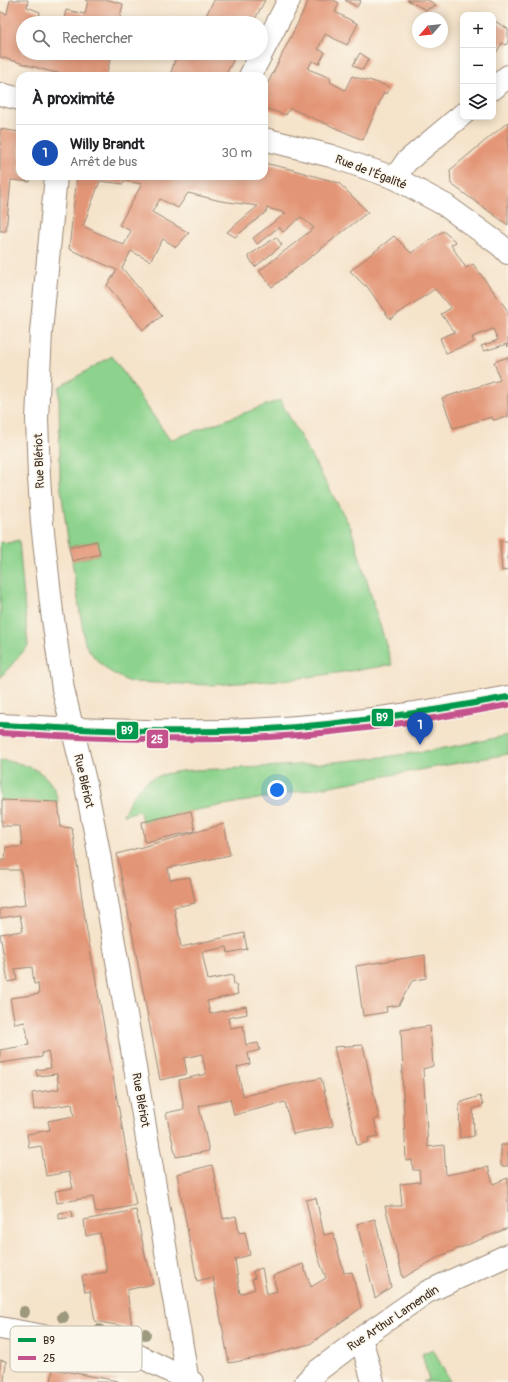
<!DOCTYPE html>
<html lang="fr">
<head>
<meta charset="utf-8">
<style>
	body { margin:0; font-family:Pangolin,sans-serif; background:#f6f6f6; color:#202124 }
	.controls { position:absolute; right:12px; top:12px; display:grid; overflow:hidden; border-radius:8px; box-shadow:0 2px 10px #0003 }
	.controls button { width:36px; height:36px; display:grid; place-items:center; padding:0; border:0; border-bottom:1px solid #e0e0e0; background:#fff; color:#202124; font:20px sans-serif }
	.compass { position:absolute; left:412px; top:12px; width:36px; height:36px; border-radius:50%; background:#fff; box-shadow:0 2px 10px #0003; rotate:242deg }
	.you { position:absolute; left:277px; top:790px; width:14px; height:14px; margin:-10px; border:3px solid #fff; border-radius:50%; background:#1a73e8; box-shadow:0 0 0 6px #1a73e833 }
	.badge { display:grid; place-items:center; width:26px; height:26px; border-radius:50%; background:#0b8043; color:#fff; font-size:13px; font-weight:700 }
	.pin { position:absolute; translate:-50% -33px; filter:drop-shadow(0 1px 2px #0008) }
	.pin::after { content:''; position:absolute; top:21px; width:14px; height:12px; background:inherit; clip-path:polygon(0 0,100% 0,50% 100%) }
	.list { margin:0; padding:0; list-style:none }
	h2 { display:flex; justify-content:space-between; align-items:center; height:52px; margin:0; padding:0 16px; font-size:17px }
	h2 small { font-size:13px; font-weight:400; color:#757577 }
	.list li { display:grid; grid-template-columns:26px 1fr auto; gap:12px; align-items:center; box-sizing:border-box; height:56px; padding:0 16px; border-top:1px solid #e0e0e0 }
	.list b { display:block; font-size:15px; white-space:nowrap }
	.list p { margin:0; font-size:13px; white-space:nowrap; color:#757577 }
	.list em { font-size:13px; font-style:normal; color:#757577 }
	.icon { flex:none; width:22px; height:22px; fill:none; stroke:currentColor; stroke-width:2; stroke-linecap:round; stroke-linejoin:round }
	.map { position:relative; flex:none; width:508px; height:1382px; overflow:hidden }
	.search { position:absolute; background:#fff; box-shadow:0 2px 10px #0003; left:16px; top:16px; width:252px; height:44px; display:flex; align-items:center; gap:10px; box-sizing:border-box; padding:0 14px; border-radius:22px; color:#757577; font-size:15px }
	.panel { position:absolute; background:#fff; box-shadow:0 2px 10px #0003; left:16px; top:72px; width:252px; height:108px; border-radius:12px }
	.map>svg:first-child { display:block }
</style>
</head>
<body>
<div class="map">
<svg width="508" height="1382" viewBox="0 0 508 1382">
	<rect width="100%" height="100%" fill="#fbf7ec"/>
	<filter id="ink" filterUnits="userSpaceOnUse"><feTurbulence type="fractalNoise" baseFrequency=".025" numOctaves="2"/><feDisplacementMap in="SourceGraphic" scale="8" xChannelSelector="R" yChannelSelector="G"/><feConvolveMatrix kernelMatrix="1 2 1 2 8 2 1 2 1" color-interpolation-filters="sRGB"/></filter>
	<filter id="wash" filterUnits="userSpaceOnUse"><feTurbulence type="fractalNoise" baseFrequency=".012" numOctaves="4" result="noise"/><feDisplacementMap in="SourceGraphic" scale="16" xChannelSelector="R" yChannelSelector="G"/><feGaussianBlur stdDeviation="0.9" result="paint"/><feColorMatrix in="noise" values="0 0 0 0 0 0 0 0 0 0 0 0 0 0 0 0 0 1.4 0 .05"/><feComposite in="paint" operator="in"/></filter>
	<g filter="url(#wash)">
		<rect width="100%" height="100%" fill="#f5e3ca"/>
		<!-- green -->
		<path fill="#8dd38d" stroke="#647e56" d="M112,356L170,440L280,400L351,528L392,665L294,679L211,685L129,682L109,671L94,657L85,644L72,561L100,554L97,541L69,547L60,482L59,387Z
			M19,540L28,646L0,678V542L8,543Z
			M508,735V754L191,811L142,822L140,811L123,815C128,802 140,783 153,778C177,769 197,770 222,769C242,768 262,767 283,766C358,761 434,753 508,735Z
			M0,760C27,763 53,772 58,802L0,800Z
			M433,1349L450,1382H423L429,1380L422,1354Z"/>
		<g id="blocks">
			<!-- building -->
			<path fill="#e39677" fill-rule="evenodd" d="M10,0H28L27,7L40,12L38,23H23V53H112L106,76H85L52,72L0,57V12L7,14Z
				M85,0H109L123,4L119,22L109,19L108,23H63L66,10L85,14L88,1Z
				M214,0H265L253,23H202Z
				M309,0H334L339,3L335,12L358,24L347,45L325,34L318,49L325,52L319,64L312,61L308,69L331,78L330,82L345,90L352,76L368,81L369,80L390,87L386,94L384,92L363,140L290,108L286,115L264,108V91Z
				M345,0H361L357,7Z
				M407,0H428L436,5L426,10Z
				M493,20L508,29V41L506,45L502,43L495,55L493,54Z
				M177,53H237L225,76H170Z
				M360,53L369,59L362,70L353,65Z
				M508,122V225L451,184L450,170Z
				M0,129L20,132V176H31L30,182L11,180L6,231H0Z
				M264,163L290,169L339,183L368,212L272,287L259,271L314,228L301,217L283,232L279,227L257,244L253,238L286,213L267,208L266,212L235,237L227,232L258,206L221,201L188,193L178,208L160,199L152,212L189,233L176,247L163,239L150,261L131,251L122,268L162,316L143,330L107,285L117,270L69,249L77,176H264ZM100,181L123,184L124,181L142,184L119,225L131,231L124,245L83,226Z
				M443,231L456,242L451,245L466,268L473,264L508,311V347L507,344L484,351L481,346L498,340L493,329L472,337L474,342L446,353L440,338L455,332L441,314L451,308L435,289L390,319L366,285L365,286L350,271L394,236L411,253Z
				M276,237L282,245L255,267L248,256Z
				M508,357V417L493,420L492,417L453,428L442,398L500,380L494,362Z
				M97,541L100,554L72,561L69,547Z
				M500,541H508V570L502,571Z
				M2,800L58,802L61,827L72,828L85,920L136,1205L96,1213L93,1197L57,1203L55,1191L73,1188L69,1172L46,1176L41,1146L29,1148L27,1134L50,1130L48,1121L74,1116L72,1104L34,1110L32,1093L59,1089L57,1074L37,1076L36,1070L51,1068L48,1051L42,1053V1057L0,1063V1050L29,1045L25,1022L15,1024L10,998L39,994L38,983L34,984L32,967L15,969L17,980L8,982L0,934L23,931L20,915L0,918V909L25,905L21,870H0V860H5L6,847H22L20,826H2Z
				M191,811L195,831L145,842L142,822Z
				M224,824L230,855L168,868L170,880L190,877L195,903L174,907L181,947L244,933L247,949L228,953L227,947L202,952L208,980L233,975L234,985H236L238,994L207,1001L210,1014L246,1006L247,1014L228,1018L230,1028L243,1026L246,1045L258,1043L260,1050L248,1053L250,1064L237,1067L243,1096L321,1078L333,1126L293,1134L285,1102L234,1115L230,1099L199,1106L209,1151L176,1157L166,1113L184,1109L179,1080L206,1074L202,1054L184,1058L187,1074L160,1080L117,854Z
				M425,955L426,978L412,981L399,1005L386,1007L387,1012L363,1016L356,966Z
				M430,1026L433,1066L423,1069L428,1147L444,1145L446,1175L488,1167L493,1184L508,1178V1228L438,1257L403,1278L385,1206H402L400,1184L420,1182L419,1170H413L412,1160L406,1161L402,1071H403L401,1030Z
				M363,1045L379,1118L374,1120L378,1136L368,1138L369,1142L357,1145L334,1047Z
				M480,1096L483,1105L473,1109L474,1136L460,1138L459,1103Z
				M501,1145H508V1166H501Z
				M212,1165L223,1219L236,1216L239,1233L245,1232L250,1255L235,1259L240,1294L255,1289L252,1279L255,1278L253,1271L262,1268L267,1294L277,1291L273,1276L303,1264L311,1287L326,1278L318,1257L306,1200L316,1198L324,1235L333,1233L344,1273L352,1272L361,1308L310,1344L251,1359L229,1363L213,1277L197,1281L177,1174Z
				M136,1210L146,1260H147L153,1284L127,1290L132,1328L95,1321L90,1291L85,1292L82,1276L107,1272L100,1233L86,1236L84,1220Z
				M72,1211L73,1217L59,1219V1213Z
				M375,1219L391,1287L375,1298L357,1224Z
				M0,1360L6,1361L4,1382H0Z
				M53,1369L118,1381V1382H51Z"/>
		</g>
	</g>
	<g filter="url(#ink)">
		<use href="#blocks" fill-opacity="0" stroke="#988674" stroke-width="1"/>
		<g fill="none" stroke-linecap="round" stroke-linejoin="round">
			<defs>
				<path id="minor" d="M250,76L289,0
					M493,89L508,76
					M0,94L20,99
					M264,139L331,156L395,178L445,205L500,245L508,253
					M56,176L41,332L37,419L39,477L42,523L52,612L63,689L85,781L97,842L188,1382
					M395,178L406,162L463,114
					M0,1328L131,1352L192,1382
					M361,1338L373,1382
					M306,1382L316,1372L361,1338L427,1292L508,1255"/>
				<path id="secondary" d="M0,725C89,730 179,734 269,729C349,724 429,712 508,697"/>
			</defs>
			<!-- minor casing -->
			<use href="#minor" stroke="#988674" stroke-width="24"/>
			<!-- secondary casing -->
			<use href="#secondary" stroke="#988674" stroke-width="24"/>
			<!-- minor -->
			<use href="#minor" stroke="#fff" stroke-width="22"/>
			<!-- secondary -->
			<use href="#secondary" stroke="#fff" stroke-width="22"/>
			<defs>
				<path id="bus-1" d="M0,725C89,730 179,734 269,729C349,724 429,712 508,697"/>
				<path id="bus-2" d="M0,733C89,738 179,742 269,737C349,733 429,720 508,705"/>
			</defs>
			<!-- bus-1 casing -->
			<use href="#bus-1" stroke="#fbf7ec" stroke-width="9"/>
			<!-- bus-2 casing -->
			<use href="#bus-2" stroke="#fbf7ec" stroke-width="9"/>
			<!-- bus-1 -->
			<use href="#bus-1" stroke="#00984d" stroke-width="6"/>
			<!-- bus-2 -->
			<use href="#bus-2" stroke="#c4538d" stroke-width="6"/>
		</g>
		<!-- trees -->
		<g fill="#9c997e">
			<circle cx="24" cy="1312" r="6"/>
			<circle cx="63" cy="1317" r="6"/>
			<circle cx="99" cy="1330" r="6"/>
			<circle cx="145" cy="1334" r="6"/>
		</g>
	</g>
	<g text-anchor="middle" stroke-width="3" stroke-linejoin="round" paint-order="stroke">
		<!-- street labels -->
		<g font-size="12" fill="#3b2a1e" stroke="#fbf7ec">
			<text transform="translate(371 172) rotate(21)" y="4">Rue de l'Égalité</text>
			<text transform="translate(39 461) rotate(-92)" y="4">Rue Blériot</text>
			<text transform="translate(84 781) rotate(77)" y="4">Rue Blériot</text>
			<text transform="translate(141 1100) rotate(80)" y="4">Rue Blériot</text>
			<text transform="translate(393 1318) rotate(-34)" y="4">Rue Arthur Lamendin</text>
		</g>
	</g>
	<!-- legend -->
	<rect x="10" y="1326" width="132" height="46" rx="6" fill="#fbf7ec" stroke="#c1baae" stroke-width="1"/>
	<rect x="18" y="1338" width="18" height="4" fill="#00984d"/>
	<rect x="18" y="1356" width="18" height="4" fill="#c4538d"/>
	<g font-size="11" fill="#3b2a1e">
		<text x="43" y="1344">B9</text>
		<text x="43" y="1362">25</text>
	</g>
	<g stroke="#fbf7ec" stroke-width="1.5">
		<rect x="371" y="708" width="23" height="19" rx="4" fill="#00984d"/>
		<rect x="116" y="721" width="23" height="19" rx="4" fill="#00984d"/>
		<rect x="146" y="729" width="23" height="20" rx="4" fill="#c4538d"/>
	</g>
	<g font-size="11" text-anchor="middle" font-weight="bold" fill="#fff">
		<text x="382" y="721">B9</text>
		<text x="127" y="734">B9</text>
		<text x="157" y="743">25</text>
	</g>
</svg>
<div class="controls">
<button>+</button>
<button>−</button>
<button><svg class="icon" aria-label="layers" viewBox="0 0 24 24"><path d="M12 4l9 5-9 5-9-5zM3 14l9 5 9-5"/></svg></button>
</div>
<svg class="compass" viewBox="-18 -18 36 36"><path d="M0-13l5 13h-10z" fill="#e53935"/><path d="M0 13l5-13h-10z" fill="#757577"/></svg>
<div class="you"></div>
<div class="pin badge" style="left:420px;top:745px;background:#1a4fb4">1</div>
<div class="search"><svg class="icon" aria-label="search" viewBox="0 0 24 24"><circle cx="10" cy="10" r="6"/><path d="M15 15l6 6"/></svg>Rechercher</div>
<section class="panel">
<h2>À proximité<small></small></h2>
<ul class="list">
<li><span class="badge" style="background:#1a4fb4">1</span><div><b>Willy Brandt</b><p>Arrêt de bus</p></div><em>30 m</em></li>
</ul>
</section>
</div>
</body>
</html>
